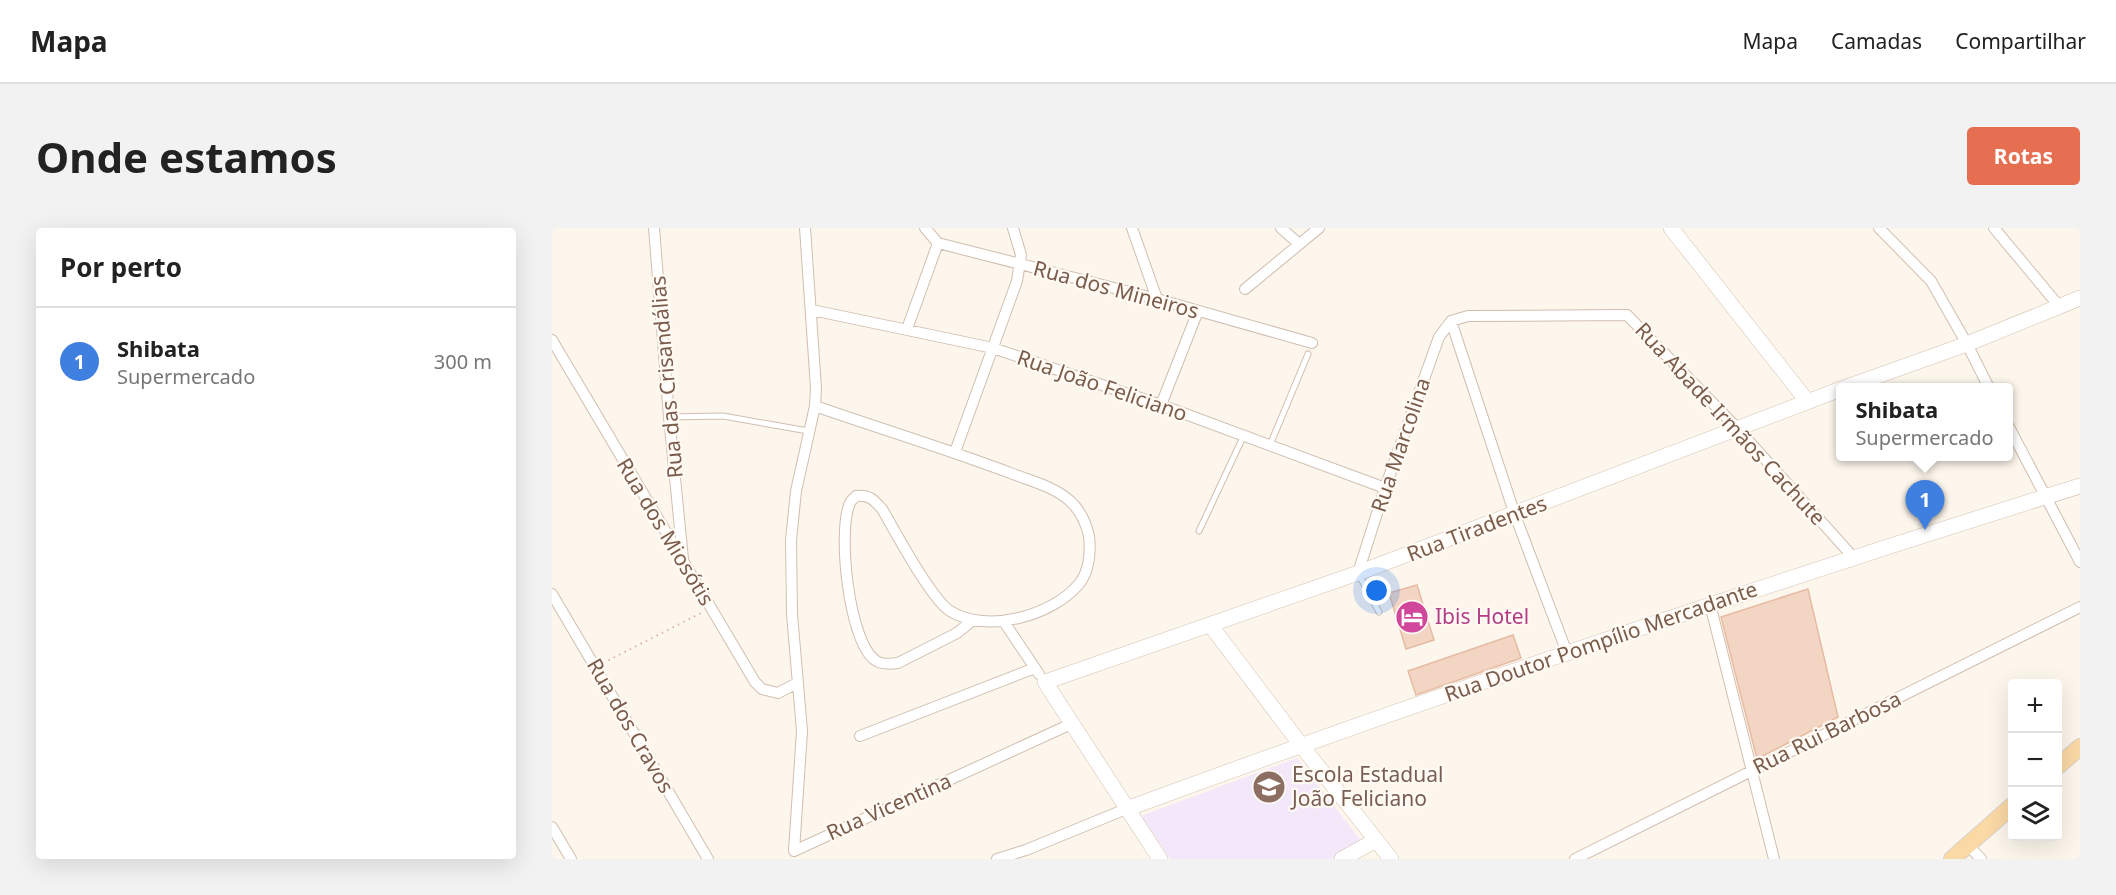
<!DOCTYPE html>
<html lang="pt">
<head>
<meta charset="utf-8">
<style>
	body { margin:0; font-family:"Noto Sans",sans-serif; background:#f2f2f2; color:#222 }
	.controls { position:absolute; right:18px; bottom:18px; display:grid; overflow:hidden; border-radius:6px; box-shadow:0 6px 24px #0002 }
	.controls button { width:54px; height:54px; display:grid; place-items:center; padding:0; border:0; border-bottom:2px solid #e0e0e0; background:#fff; color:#222; font:30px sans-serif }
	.you { position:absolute; left:825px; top:363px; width:21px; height:21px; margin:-15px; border:4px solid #fff; border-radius:50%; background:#1a73e8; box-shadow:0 0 0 9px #1a73e833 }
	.badge { display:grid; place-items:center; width:39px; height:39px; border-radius:50%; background:#e76f51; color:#fff; font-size:20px; font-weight:700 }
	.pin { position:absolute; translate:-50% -50px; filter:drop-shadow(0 2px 3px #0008) }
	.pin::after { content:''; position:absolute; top:32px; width:21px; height:18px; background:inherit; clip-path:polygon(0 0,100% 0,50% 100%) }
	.popup { position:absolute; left:1284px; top:155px; width:177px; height:78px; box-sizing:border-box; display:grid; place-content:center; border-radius:6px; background:#fff; filter:drop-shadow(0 2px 4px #0005); font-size:20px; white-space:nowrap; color:#767676 }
	.popup b { font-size:22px; color:#222 }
	.popup::after { content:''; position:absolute; left:50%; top:100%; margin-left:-12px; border:12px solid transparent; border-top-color:#fff }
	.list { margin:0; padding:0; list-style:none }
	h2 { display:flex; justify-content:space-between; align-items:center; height:78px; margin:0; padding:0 24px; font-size:26px }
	h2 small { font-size:20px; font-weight:400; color:#767676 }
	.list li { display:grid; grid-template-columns:39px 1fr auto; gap:18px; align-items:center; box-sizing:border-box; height:108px; padding:0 24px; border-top:2px solid #e0e0e0 }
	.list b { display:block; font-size:22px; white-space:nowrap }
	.list p { margin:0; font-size:20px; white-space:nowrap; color:#767676 }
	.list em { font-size:20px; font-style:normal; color:#767676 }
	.icon { flex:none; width:33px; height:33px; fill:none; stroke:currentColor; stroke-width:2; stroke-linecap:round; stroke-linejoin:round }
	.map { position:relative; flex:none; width:1528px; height:631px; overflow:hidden; border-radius:6px }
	header { display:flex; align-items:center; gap:36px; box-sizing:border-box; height:84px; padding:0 30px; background:#fff; border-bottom:2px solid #e0e0e0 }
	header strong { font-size:28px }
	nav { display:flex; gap:33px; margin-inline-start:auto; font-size:21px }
	.intro { display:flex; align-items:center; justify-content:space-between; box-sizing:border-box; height:144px; padding:0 36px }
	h1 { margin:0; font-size:42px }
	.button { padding:15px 27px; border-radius:6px; background:#e76f51; color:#fff; font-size:21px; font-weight:700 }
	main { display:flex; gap:36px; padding:0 36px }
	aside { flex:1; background:#fff; border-radius:6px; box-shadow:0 6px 24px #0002 }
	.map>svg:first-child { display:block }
</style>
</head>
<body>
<header>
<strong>Mapa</strong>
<nav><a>Mapa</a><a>Camadas</a><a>Compartilhar</a></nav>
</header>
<div class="intro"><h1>Onde estamos</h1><a class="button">Rotas</a></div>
<main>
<aside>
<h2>Por perto<small></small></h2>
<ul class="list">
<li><span class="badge" style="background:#3f7fe0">1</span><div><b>Shibata</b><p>Supermercado</p></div><em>300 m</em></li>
</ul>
</aside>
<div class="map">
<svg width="1528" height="631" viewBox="0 0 1528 631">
	<rect width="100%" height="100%" fill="#fdf6ec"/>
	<!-- education -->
	<path fill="#f3e8fa" d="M745,530L810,614L780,631H618L589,588Z"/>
	<!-- building -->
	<path fill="#f3d5c3" stroke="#e6bba3" stroke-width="1.5" d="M865,357L882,412L854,421L837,365Z
		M1256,361L1286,489L1205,531L1169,389Z
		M961,407L969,430L864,467L856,443Z"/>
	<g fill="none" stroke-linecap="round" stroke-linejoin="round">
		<defs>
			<path id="lane" d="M117,189L171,188L256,203
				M718,217L756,126
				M647,303L692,207
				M806,345L827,384"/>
			<path id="street" d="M102,0L117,189L131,331
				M253,0L264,160L263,178L244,263L239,312L240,386L250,503L242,623L519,496
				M373,0L386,15L605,71L760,115
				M580,0L605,71
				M729,0L747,16
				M1327,0L1379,53L1415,116L1437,160
				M1442,0L1507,78
				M693,61L767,0
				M260,82L441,120L609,177L833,260
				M899,93L963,287L1015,425
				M355,101L386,15
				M0,112L203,454L210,461L226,465L245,455
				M609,177L646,83
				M263,178C329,201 395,221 461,246C479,253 503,259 518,273C528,282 534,295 537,308C539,324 537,344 527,356C500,388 435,406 398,383C379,371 343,303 330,281C322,272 317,266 304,268C302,271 299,272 298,275C285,303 297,414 323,432C329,437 339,436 346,435L405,405L421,392
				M1457,199L1528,334
				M403,224L465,53L469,27L461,0
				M806,345L833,260L887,109L899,93L916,88L1075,87L1185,200L1302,330
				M0,366L156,631
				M1158,376L1222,631
				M452,394L487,446
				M308,508L483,440
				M0,599L19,631
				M1416,617L1429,631
				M445,631L474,622L574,581
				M1023,631L1528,379"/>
			<path id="secondary" d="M1119,0L1255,173
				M1292,160L1415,116L1528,70
				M659,398L749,517L839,631
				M574,581C889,465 1207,358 1528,258
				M608,631L493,454L806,345L1289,161
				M790,631L824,612"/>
			<path id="primary" d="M1506,538L1528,519
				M1400,631L1460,578"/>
		</defs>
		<!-- lane casing -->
		<use href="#lane" stroke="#d1beb0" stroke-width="7"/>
		<!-- street casing -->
		<use href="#street" stroke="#d1beb0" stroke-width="12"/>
		<!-- secondary casing -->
		<use href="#secondary" stroke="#d6c0b0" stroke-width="16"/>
		<!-- primary casing -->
		<use href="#primary" stroke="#dad1cd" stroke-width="18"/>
		<!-- path -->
		<path stroke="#d9b8a5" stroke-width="2" stroke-dasharray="1.5 4.5" stroke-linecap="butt" d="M51,435L151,384"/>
		<!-- lane -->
		<use href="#lane" stroke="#fff" stroke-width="5"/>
		<!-- street -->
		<use href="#street" stroke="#fff" stroke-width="10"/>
		<!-- secondary -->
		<use href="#secondary" stroke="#fff" stroke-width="15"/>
		<!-- primary -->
		<use href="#primary" stroke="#fbd9a5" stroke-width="16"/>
	</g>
	<!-- icons -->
	<defs>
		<symbol id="hotel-disc" viewBox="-11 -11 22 22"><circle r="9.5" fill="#d1479c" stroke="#fffaf3"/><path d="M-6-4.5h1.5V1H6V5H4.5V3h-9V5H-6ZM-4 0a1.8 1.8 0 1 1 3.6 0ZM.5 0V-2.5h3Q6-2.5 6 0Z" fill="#fff"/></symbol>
		<symbol id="school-disc" viewBox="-11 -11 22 22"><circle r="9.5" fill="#8d6e63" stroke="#fffaf3"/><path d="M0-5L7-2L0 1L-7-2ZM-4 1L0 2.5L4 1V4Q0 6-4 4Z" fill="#fff"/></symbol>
	</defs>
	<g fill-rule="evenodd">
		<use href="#hotel-disc" x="841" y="370" width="38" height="38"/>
		<use href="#school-disc" x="698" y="540" width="38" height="38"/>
	</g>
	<g text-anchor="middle" stroke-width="4.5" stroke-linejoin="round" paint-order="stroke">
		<!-- street labels -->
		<g font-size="21" fill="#7a5c4d" stroke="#fffaf3">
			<text transform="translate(564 62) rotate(15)" y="7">Rua dos Mineiros</text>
			<text transform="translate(115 149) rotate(-95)" y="7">Rua das Crisandálias</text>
			<text transform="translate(550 158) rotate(19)" y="7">Rua João Feliciano</text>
			<text transform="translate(1178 196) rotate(47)" y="7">Rua Abade Irmãos Cachute</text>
			<text transform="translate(849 217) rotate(-71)" y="7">Rua Marcolina</text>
			<text transform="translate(925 301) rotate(-21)" y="7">Rua Tiradentes</text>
			<text transform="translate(113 304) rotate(59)" y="7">Rua dos Miosótis</text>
			<text transform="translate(1049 414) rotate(-19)" y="7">Rua Doutor Pompílio Mercadante</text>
			<text transform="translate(78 498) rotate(60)" y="7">Rua dos Cravos</text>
			<text transform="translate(1275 505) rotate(-26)" y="7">Rua Rui Barbosa</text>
			<text transform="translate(337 579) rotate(-24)" y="7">Rua Vicentina</text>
		</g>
		<!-- hotel labels -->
		<g font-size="21" fill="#b23c85" stroke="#fffaf3" text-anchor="start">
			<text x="883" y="396">Ibis Hotel</text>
		</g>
		<!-- education labels -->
		<g font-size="21" fill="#785e54" stroke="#fffaf3" text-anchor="start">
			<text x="740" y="554">Escola Estadual<tspan x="740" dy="24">João Feliciano</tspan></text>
		</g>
	</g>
</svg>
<div class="controls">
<button>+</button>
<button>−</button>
<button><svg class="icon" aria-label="layers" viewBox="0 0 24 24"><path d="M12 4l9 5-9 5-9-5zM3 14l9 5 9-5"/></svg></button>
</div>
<div class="you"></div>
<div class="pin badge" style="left:1373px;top:302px;background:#3f7fe0">1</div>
<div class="popup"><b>Shibata</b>Supermercado</div>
</div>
</main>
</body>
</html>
